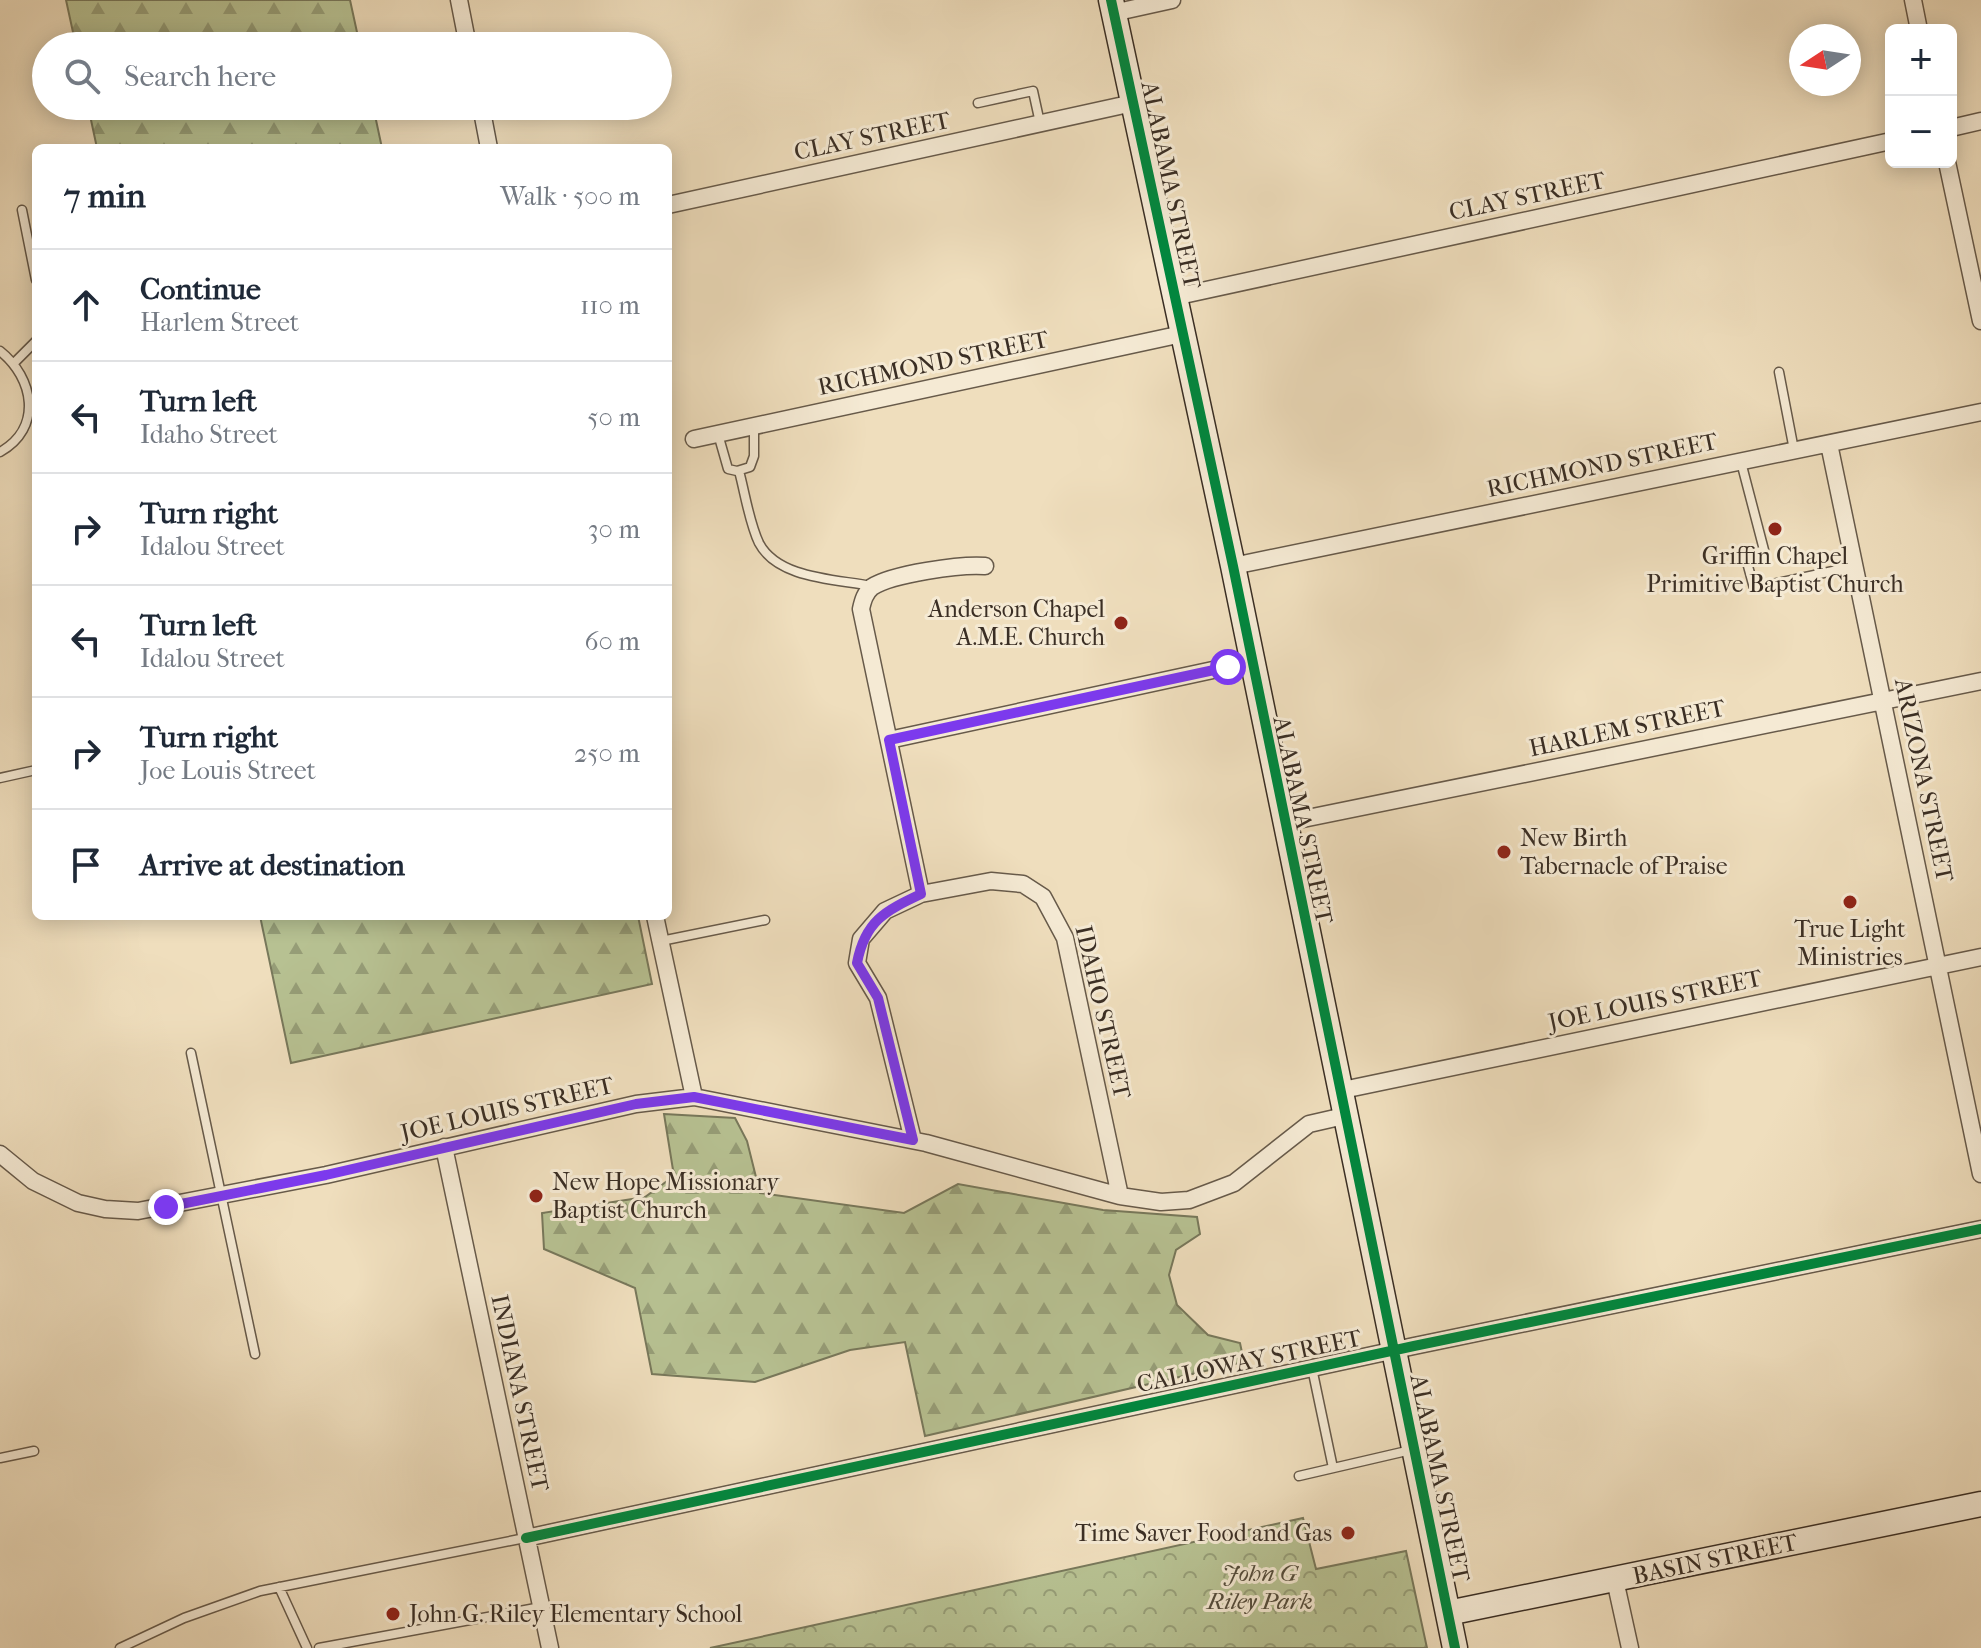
<!DOCTYPE html>
<html lang="en">
<head>
<meta charset="utf-8">
<style>
	body { margin:0; font-family:"IM FELL French Canon",serif; background:#f2f2f3; color:#1f2937 }
	.controls { position:absolute; right:24px; top:24px; display:grid; overflow:hidden; border-radius:12px; box-shadow:0 4px 20px #0003 }
	.controls button { width:72px; height:72px; display:grid; place-items:center; padding:0; border:0; border-bottom:2px solid #e0e1e3; background:#fff; color:#1f2937; font:40px sans-serif }
	.compass { position:absolute; left:1789px; top:24px; width:72px; height:72px; border-radius:50%; background:#fff; box-shadow:0 4px 20px #0003; rotate:258deg }
	.stop { position:absolute; width:24px; height:24px; margin:-18px; border:6px solid #7c3aed; border-radius:50%; background:#fff }
	.stop.end { background:#7c3aed; border-color:#fff; box-shadow:0 2px 8px #0008 }
	.list { margin:0; padding:0; list-style:none }
	h2 { display:flex; justify-content:space-between; align-items:center; height:104px; margin:0; padding:0 32px; font-size:34px }
	h2 small { font-size:26px; font-weight:400; color:#747a83 }
	.list li { display:grid; grid-template-columns:52px 1fr auto; gap:24px; align-items:center; box-sizing:border-box; height:112px; padding:0 32px; border-top:2px solid #e0e1e3 }
	.list b { display:block; font-size:30px; white-space:nowrap }
	.list p { margin:0; font-size:26px; white-space:nowrap; color:#747a83 }
	.list em { font-size:26px; font-style:normal; color:#747a83 }
	.icon { flex:none; width:44px; height:44px; fill:none; stroke:currentColor; stroke-width:2; stroke-linecap:round; stroke-linejoin:round }
	.map { position:relative; flex:none; width:1981px; height:1648px; overflow:hidden }
	.search { position:absolute; background:#fff; box-shadow:0 4px 20px #0003; left:32px; top:32px; width:640px; height:88px; display:flex; align-items:center; gap:20px; box-sizing:border-box; padding:0 28px; border-radius:44px; color:#747a83; font-size:30px }
	.panel { position:absolute; background:#fff; box-shadow:0 4px 20px #0003; left:32px; top:144px; width:640px; height:776px; border-radius:12px }
	.map>svg:first-child { display:block }
</style>
</head>
<body>
<div class="map">
<svg width="1981" height="1648" viewBox="0 0 1981 1648">
	<defs>
		<pattern id="forest-firs" width="22" height="20" patternUnits="userSpaceOnUse" patternTransform="scale(2)"><rect width="22" height="20" fill="#b7c192"/><path d="M5 1l3.5 6h-7zM16 11l3.5 6h-7z" fill="#969d77"/></pattern>
		<pattern id="park-crowns" width="20" height="18" patternUnits="userSpaceOnUse" patternTransform="scale(2)"><rect width="20" height="18" fill="#b7c192"/><path d="M2 6a3 3 0 1 1 6 0M12 15a3 3 0 1 1 6 0" fill="none" stroke="#969d77"/></pattern>
	</defs>
	<rect width="100%" height="100%" fill="#efdebd"/>
	<filter id="stains"><feTurbulence type="fractalNoise" baseFrequency=".0025" numOctaves="4"/><feColorMatrix values="0 0 0 0 .2 0 0 0 0 .09 0 0 0 0 .02 0 0 0 .5 -.17"/></filter>
	<radialGradient id="worn" r=".72"><stop offset=".6" stop-color="#630" stop-opacity="0"/><stop offset="1" stop-color="#630" stop-opacity=".3"/></radialGradient>
	<!-- forest -->
	<path fill="url(#forest-firs)" stroke="#78785b" stroke-width="2" d="M66,0H350L360,46H76Z
		M88,106H373L382,148H97Z
		M260,916H638L652,984L291,1063Z
		M664,1114L735,1118L747,1141L760,1193L904,1213L958,1184L1103,1210L1197,1217L1200,1234L1176,1250L1169,1275L1177,1305L1208,1335L1240,1343L1244,1362L925,1436L905,1342L850,1350L755,1382L652,1374L635,1288L544,1249L542,1213L645,1197L674,1176Z"/>
	<!-- park -->
	<path fill="url(#park-crowns)" stroke="#78785b" stroke-width="2" d="M1303,1518L1316,1569L1406,1551L1427,1648H710Z"/>
	<g fill="none" stroke-linecap="round" stroke-linejoin="round">
		<defs>
			<path id="lane" d="M978,103L1033,91L1040,123
				M22,210L36,280
				M0,351C34,378 43,428 0,452
				M15,362L36,341
				M1779,372L1794,450
				M718,434L728,469L737,471L750,467L754,456V426
				M1741,462L1764,550L1745,555L1754,588L1856,566
				M739,471C745,493 749,522 759,543C778,579 836,579 871,586
				M0,778L36,770
				M661,941L765,920
				M191,1053L255,1354
				M1312,1368L1333,1468
				M0,1458L34,1451
				M1299,1476L1411,1450
				M279,1587L307,1648
				M120,1648L184,1618L260,1591L525,1538
				M319,1648L541,1607"/>
			<path id="street" d="M459,0L468,46
				M1913,0L1919,30
				M1113,13L1172,0
				M481,106L489,148
				M1951,128L1981,121
				M1947,162L1981,321
				M668,205L1133,103
				M1174,297L1891,141
				M694,439L1182,334
				M1829,444L1981,1174
				M1233,566L1981,412
				M889,740L1250,662
				M1283,823L1981,681
				M921,894L861,609C863,600 865,593 872,587C892,574 961,564 985,566
				M655,916L694,1097
				M1338,1091L1981,957
				M913,1140L878,998L857,963L861,939L885,911L921,894L991,881L1023,884L1043,897L1065,938L1120,1196
				M444,1147L550,1648
				M0,1154L33,1181L78,1203L105,1209L138,1211L326,1175L636,1104L694,1097L926,1143L1120,1196L1161,1202L1189,1200L1234,1183L1309,1124L1344,1116
				M526,1538L1414,1346L1981,1229
				M1615,1580L1630,1648"/>
			<path id="secondary" d="M1111,0L1233,566L1455,1648
				M1448,1613L1981,1504"/>
		</defs>
		<!-- lane casing -->
		<use href="#lane" stroke="#675a4a" stroke-width="11"/>
		<!-- street casing -->
		<use href="#street" stroke="#675a4a" stroke-width="19"/>
		<!-- secondary casing -->
		<use href="#secondary" stroke="#3a2e24" stroke-width="27"/>
		<!-- lane -->
		<use href="#lane" stroke="#f5ead4" stroke-width="8"/>
		<!-- street -->
		<use href="#street" stroke="#f5ead4" stroke-width="16"/>
		<!-- secondary -->
		<use href="#secondary" stroke="#f5ead4" stroke-width="24"/>
		<defs>
			<path id="cycleway" d="M1111,0L1233,566L1455,1648
				M526,1538L1414,1346L1981,1229"/>
		</defs>
		<!-- cycleway casing -->
		<use href="#cycleway" stroke="#f5ead4" stroke-width="15"/>
		<!-- cycleway -->
		<use href="#cycleway" stroke="#00873e" stroke-width="10"/>
	</g>
	<g fill="none" stroke-linecap="round" stroke-linejoin="round">
		<!-- route -->
		<path stroke="#7c3aed" stroke-width="10" d="M166,1207L326,1175L636,1104L694,1097L913,1140L878,998L857,963C865,921 885,911 921,894L889,740L1228,667"/>
	</g>
	<!-- markers -->
	<g fill="#8f2418" stroke="#f5ead4" stroke-width="3">
		<circle cx="1775" cy="529" r="8"/>
		<circle cx="1121" cy="623" r="8"/>
		<circle cx="1504" cy="852" r="8"/>
		<circle cx="1850" cy="902" r="8"/>
		<circle cx="536" cy="1196" r="8"/>
		<circle cx="1348" cy="1533" r="8"/>
		<circle cx="393" cy="1614" r="8"/>
	</g>
	<g text-anchor="middle" stroke-width="6" stroke-linejoin="round" paint-order="stroke">
		<!-- street labels -->
		<g font-size="24" fill="#3a2e24" stroke="#f5ead4">
			<text transform="translate(872 136) rotate(-12)" y="8">CLAY STREET</text>
			<text transform="translate(1171 185) rotate(78)" y="8">ALABAMA STREET</text>
			<text transform="translate(1527 196) rotate(-12)" y="8">CLAY STREET</text>
			<text transform="translate(933 363) rotate(-12)" y="8">RICHMOND STREET</text>
			<text transform="translate(1602 465) rotate(-12)" y="8">RICHMOND STREET</text>
			<text transform="translate(1627 728) rotate(-12)" y="8">HARLEM STREET</text>
			<text transform="translate(1924 780) rotate(78)" y="8">ARIZONA STREET</text>
			<text transform="translate(1303 820) rotate(78)" y="8">ALABAMA STREET</text>
			<text transform="translate(1655 1000) rotate(-12)" y="8">JOE LOUIS STREET</text>
			<text transform="translate(1103 1012) rotate(77)" y="8">IDAHO STREET</text>
			<text transform="translate(507 1109) rotate(-13)" y="8">JOE LOUIS STREET</text>
			<text transform="translate(1249 1361) rotate(-12)" y="8">CALLOWAY STREET</text>
			<text transform="translate(520 1393) rotate(78)" y="8">INDIANA STREET</text>
			<text transform="translate(1440 1478) rotate(78)" y="8">ALABAMA STREET</text>
			<text transform="translate(1715 1559) rotate(-12)" y="8">BASIN STREET</text>
		</g>
		<!-- poi labels -->
		<g font-size="24" fill="#3a2e24" stroke="#f5ead4" text-anchor="start">
			<text x="1775" y="564" text-anchor="middle">Griffin Chapel<tspan x="1775" dy="28">Primitive Baptist Church</tspan></text>
			<text x="1105" y="617" text-anchor="end">Anderson Chapel<tspan x="1105" dy="28">A.M.E. Church</tspan></text>
			<text x="1520" y="846">New Birth<tspan x="1520" dy="28">Tabernacle of Praise</tspan></text>
			<text x="1850" y="937" text-anchor="middle">True Light<tspan x="1850" dy="28">Ministries</tspan></text>
			<text x="552" y="1190">New Hope Missionary<tspan x="552" dy="28">Baptist Church</tspan></text>
			<text x="1332" y="1541" text-anchor="end">Time Saver Food and Gas</text>
			<text x="409" y="1622">John G. Riley Elementary School</text>
		</g>
		<!-- park labels -->
		<g font-size="24" font-style="italic" fill="#534b3a" stroke="#f5ead4">
			<text x="1260" y="1581">John G<tspan x="1260" dy="28">Riley Park</tspan></text>
		</g>
	</g>
	<rect width="100%" height="100%" filter="url(#stains)"/>
	<rect width="100%" height="100%" fill="url(#worn)"/>
</svg>
<div class="controls">
<button>+</button>
<button>−</button>
</div>
<svg class="compass" viewBox="-18 -18 36 36"><path d="M0-13l5 13h-10z" fill="#e53935"/><path d="M0 13l5-13h-10z" fill="#747a83"/></svg>
<div class="stop" style="left:1228px;top:667px"></div>
<div class="stop end" style="left:166px;top:1207px"></div>
<div class="search"><svg class="icon" aria-label="search" viewBox="0 0 24 24"><circle cx="10" cy="10" r="6"/><path d="M15 15l6 6"/></svg>Search here</div>
<section class="panel">
<h2>7 min<small>Walk · 500 m</small></h2>
<ul class="list">
<li><svg class="icon" aria-label="ahead" viewBox="0 0 24 24"><path d="M12 20V5M6 11l6-6 6 6"/></svg><div><b>Continue</b><p>Harlem Street</p></div><em>110 m</em></li>
<li><svg class="icon" aria-label="left" viewBox="0 0 24 24"><path d="M17 20v-9H6M10 6l-5 5 5 5"/></svg><div><b>Turn left</b><p>Idaho Street</p></div><em>50 m</em></li>
<li><svg class="icon" aria-label="right" viewBox="0 0 24 24"><path d="M7 20v-9h11M14 6l5 5-5 5"/></svg><div><b>Turn right</b><p>Idalou Street</p></div><em>30 m</em></li>
<li><svg class="icon" aria-label="left" viewBox="0 0 24 24"><path d="M17 20v-9H6M10 6l-5 5 5 5"/></svg><div><b>Turn left</b><p>Idalou Street</p></div><em>60 m</em></li>
<li><svg class="icon" aria-label="right" viewBox="0 0 24 24"><path d="M7 20v-9h11M14 6l5 5-5 5"/></svg><div><b>Turn right</b><p>Joe Louis Street</p></div><em>250 m</em></li>
<li><svg class="icon" aria-label="arrive" viewBox="0 0 24 24"><path d="M6 21V4h12l-3 4 3 4H6"/></svg><div><b>Arrive at destination</b></div></li>
</ul>
</section>
</div>
</body>
</html>
